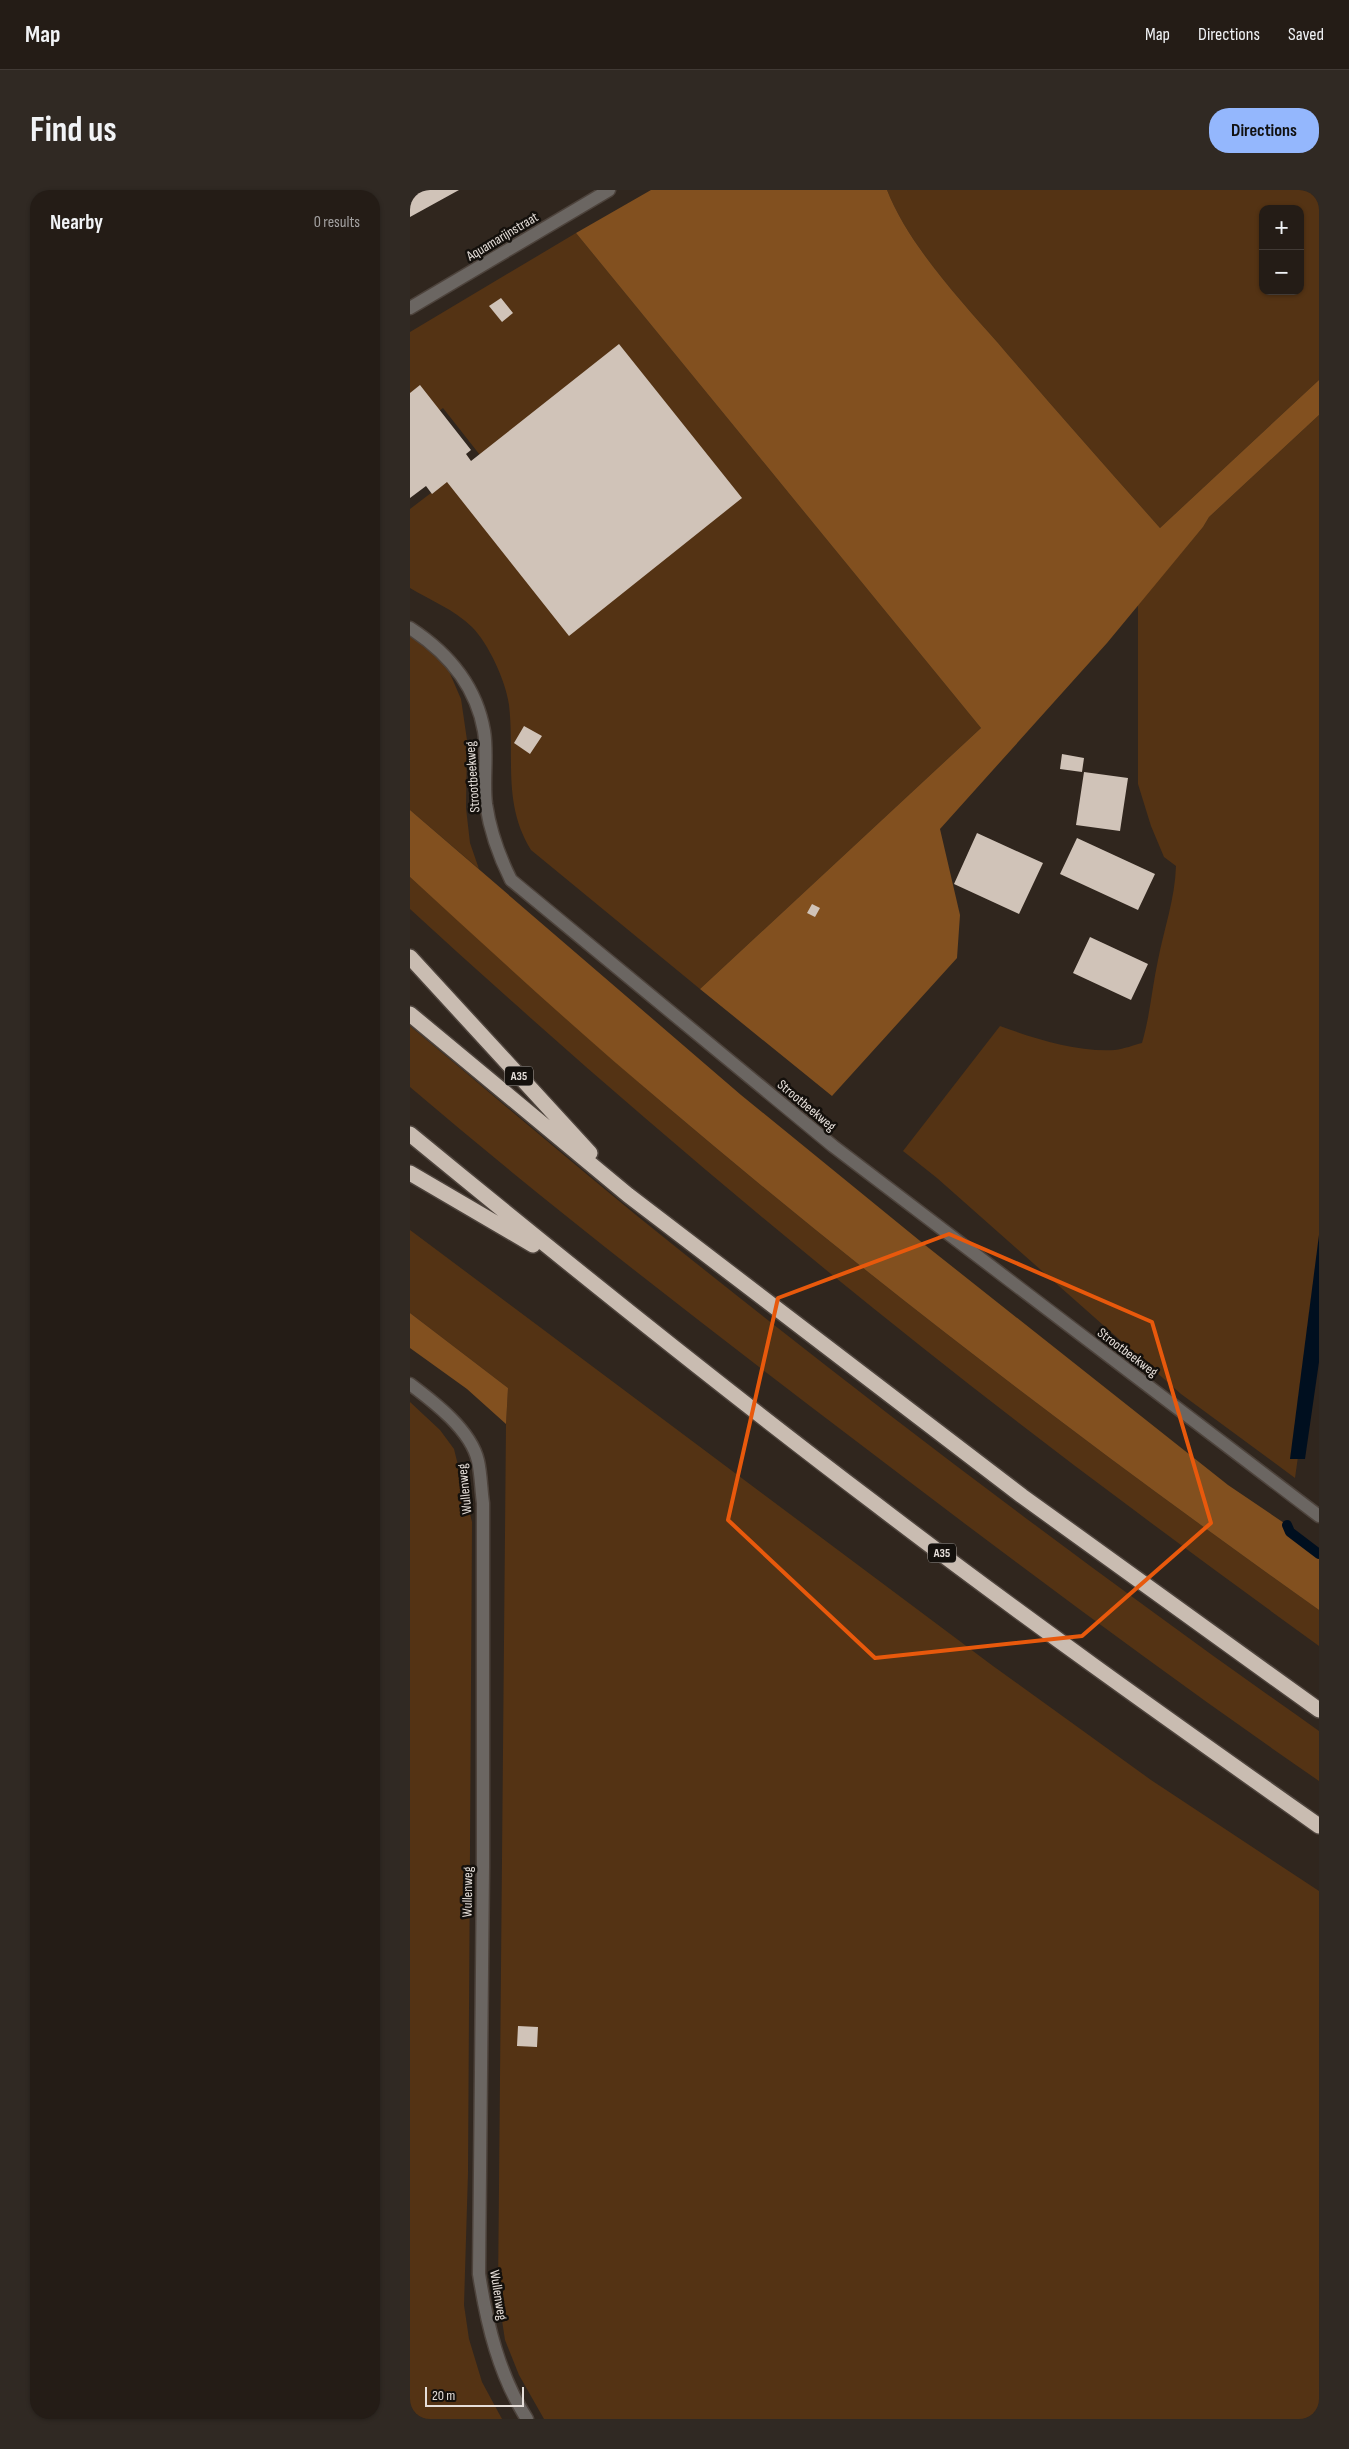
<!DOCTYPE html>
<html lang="en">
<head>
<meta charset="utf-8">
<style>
	body { margin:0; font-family:"Sofia Sans Condensed",sans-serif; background:#302923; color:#f1f3f6 }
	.controls { position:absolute; right:15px; top:15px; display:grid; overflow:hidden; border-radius:10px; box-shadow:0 1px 4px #0004 }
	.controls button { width:45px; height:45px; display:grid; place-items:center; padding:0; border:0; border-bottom:1px solid #413a35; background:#241c16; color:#f1f3f6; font:25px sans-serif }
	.scale { position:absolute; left:15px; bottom:12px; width:99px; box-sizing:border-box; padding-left:5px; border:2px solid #e5ded9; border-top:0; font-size:14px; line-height:18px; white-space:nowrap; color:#e5ded9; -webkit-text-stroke:4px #14100c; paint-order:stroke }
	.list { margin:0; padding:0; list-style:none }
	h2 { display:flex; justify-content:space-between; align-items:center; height:65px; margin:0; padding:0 20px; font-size:21px }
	h2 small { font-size:16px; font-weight:400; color:#a3a1a1 }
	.map { position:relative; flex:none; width:909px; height:2229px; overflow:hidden; border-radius:20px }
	header { display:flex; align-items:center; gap:30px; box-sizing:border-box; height:70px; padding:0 25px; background:#241c16; border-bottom:1px solid #413a35 }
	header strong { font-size:24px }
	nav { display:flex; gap:28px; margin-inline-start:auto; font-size:18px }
	.intro { display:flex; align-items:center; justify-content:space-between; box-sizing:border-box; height:120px; padding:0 30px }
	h1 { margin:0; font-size:35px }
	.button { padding:12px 22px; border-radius:20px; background:#94b7fd; color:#111; font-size:18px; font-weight:700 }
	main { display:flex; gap:30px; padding:0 30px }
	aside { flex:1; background:#241c16; border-radius:20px; box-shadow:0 1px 4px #0004 }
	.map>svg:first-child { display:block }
</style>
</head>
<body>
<header>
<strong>Map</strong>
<nav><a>Map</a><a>Directions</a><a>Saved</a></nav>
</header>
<div class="intro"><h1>Find us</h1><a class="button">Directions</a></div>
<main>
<aside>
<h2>Nearby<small>0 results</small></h2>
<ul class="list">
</ul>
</aside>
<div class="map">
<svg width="909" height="2229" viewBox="0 0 909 2229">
	<rect width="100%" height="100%" fill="#30261e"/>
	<!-- green -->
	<path fill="#543314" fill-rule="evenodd" d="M477,0H909V190L750,338C696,277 641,215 588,153C550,110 498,54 477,0ZM853,19H890V101H853Z
		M166,43L571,538L290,799L121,660C92,613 105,567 99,515C96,491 78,453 62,437C45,420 20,410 0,398V319L42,287L77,274L33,218L0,243V142Z
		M909,225V1117L885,1288L771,1204L527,988L493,961L590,836C626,849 666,862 705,860C714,859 724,855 732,853C740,826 742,798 748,770C754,739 765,709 766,676L754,667L741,636L728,594V414L793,337L799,327Z
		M0,446L25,460L35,472L51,509L57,550L56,618L60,653L69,679L0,620Z
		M0,687C84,762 167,840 254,914C464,1093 684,1260 909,1420V1456C847,1411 785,1366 724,1320C472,1133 231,931 0,719Z
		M0,836C89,910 177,986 267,1058C476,1225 690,1387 909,1541V1591C751,1482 598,1367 446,1251C295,1136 144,1020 0,897Z
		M0,1040L583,1476L741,1590L909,1701V2229H134L109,2185L95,2150L88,2104L96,1234L98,1198L0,1123Z
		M0,1212L30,1240L44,1259L62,1332L58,1983L54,2115L59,2149L72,2192L92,2229H0Z"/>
	<!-- forest -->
	<path fill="#82501f" d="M241,0H477C498,54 550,110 588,153C641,215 696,277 750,338L909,190V225L799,327L793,337L697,453L530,639L550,725L547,768L422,906L290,799L571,538L166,43Z
		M0,620L331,905L515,1055L818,1295L877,1335L880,1343L909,1364V1420C684,1260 464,1093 254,914C167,841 83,763 0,687Z
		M0,1123L98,1198L96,1234L57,1199L0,1158Z"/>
	<!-- water -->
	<path fill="#000f1f" d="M909,1045V1172L895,1269H880Z"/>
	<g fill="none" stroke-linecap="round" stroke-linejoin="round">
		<!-- stream -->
		<path stroke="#000f1f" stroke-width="10" d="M877,1335L880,1342L909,1364"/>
	</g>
	<!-- building -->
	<path fill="#d0c3b8" d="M0,0H49L0,27Z
		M91,108L103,123L92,132L79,116Z
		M209,154L332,308L159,446L37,292L22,304L16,296L0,308V203L10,195L61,260L56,264L61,271Z
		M114,536L132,546L120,564L104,553Z
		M652,564L674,568L672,582L650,579Z
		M674,582L718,588L710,641L666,635Z
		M567,643L633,673L609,724L544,694Z
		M667,648L745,684L728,720L650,684Z
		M402,714L410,718L405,727L397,723Z
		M680,747L738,774L721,810L663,783Z
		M108,1836L128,1837L127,1857L107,1856Z"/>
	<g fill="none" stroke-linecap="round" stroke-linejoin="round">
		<defs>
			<path id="street" d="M0,118L199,0
				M0,438C37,462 66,495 74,541C78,564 73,590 76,614C80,641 89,666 101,690L423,956L909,1326
				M0,1194C24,1212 61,1240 68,1271C71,1284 71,1299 73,1313V1678L69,2084C77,2135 89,2185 117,2229"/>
			<path id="highway" d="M0,767L180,963
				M0,824L218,1005L612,1306L909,1520
				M0,944C152,1069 306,1193 463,1312C609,1424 759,1530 909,1636
				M0,983L123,1055"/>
		</defs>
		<!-- street casing -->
		<use href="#street" stroke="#4d433c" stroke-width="15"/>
		<!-- highway casing -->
		<use href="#highway" stroke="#4d433c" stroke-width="18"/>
		<!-- street -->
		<use href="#street" stroke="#6b6662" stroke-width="12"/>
		<!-- highway -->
		<use href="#highway" stroke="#c9bcb1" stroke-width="15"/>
	</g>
	<!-- marked area -->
	<path fill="none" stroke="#e8590c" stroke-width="4" stroke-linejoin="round" d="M539,1044L742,1132L801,1333L672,1446L465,1468L318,1330L368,1108Z"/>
	<g text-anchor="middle" stroke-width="5" stroke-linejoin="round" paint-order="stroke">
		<!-- shield labels -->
		<g fill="#14100c" stroke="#a6a09c" stroke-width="1">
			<rect x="95" y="876.5" width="28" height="19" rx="4"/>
			<rect x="518" y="1353.5" width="28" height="19" rx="4"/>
		</g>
		<g font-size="12" font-weight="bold" fill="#e5ded9">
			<text x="109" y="890">A35</text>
			<text x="532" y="1367">A35</text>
		</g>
		<!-- street labels -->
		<g font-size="14" fill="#e5ded9" stroke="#14100c">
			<text transform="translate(92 46) rotate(-31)" y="5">Aquamarijnstraat</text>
			<text transform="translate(62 587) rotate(-94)" y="5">Strootbeekweg</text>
			<text transform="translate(397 915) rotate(40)" y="5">Strootbeekweg</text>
			<text transform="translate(718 1162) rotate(37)" y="5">Strootbeekweg</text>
			<text transform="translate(54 1299) rotate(-96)" y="5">Wullenweg</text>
			<text transform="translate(57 1702) rotate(-89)" y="5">Wullenweg</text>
			<text transform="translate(89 2105) rotate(81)" y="5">Wullenweg</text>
		</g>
	</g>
</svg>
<div class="controls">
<button>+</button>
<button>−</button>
</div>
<div class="scale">20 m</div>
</div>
</main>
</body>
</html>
